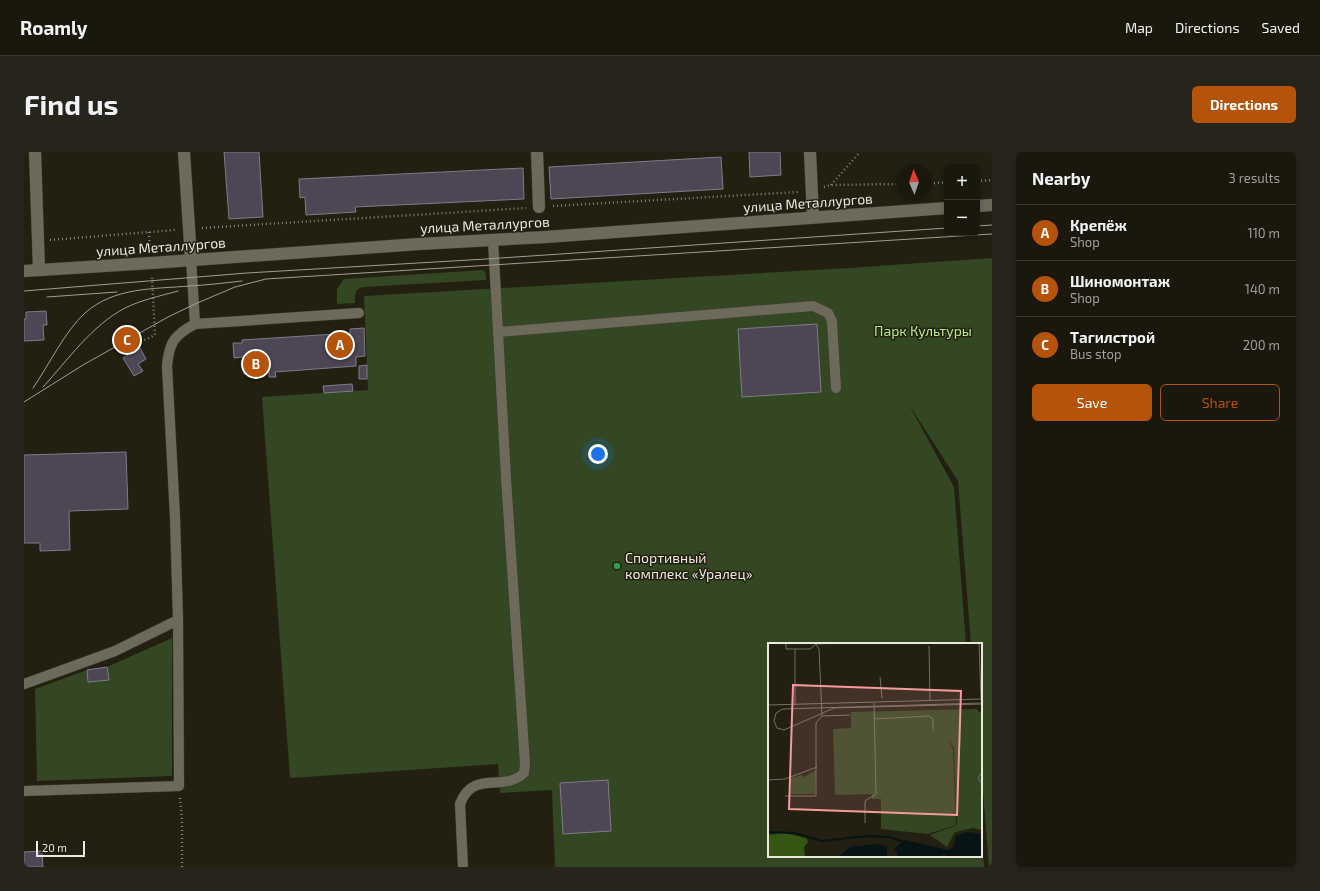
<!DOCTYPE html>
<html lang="en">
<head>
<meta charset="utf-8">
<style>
	body { margin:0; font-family:"Exo 2",sans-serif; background:#27241b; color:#f1f3f6 }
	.controls { position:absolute; right:12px; top:12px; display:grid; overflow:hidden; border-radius:6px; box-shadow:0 2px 6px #0003 }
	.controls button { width:36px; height:36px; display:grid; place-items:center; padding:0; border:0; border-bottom:1px solid #38362e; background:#1a170d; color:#f1f3f6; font:20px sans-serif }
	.compass { position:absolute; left:872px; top:12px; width:36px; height:36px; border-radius:50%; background:#1a170d; box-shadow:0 2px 6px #0003; rotate:358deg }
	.scale { position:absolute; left:12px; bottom:10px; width:49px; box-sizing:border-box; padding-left:4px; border:2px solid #eae8df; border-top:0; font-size:11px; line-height:14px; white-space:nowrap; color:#eae8df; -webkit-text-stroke:3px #231f11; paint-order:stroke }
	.you { position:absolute; left:574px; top:302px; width:14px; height:14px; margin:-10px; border:3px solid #fff; border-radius:50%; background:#1a73e8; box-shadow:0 0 0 6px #1a73e833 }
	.badge { display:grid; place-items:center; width:26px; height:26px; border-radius:50%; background:#b45309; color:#fff; font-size:13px; font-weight:700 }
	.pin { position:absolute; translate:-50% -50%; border:2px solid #fff; box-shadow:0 1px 4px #0006 }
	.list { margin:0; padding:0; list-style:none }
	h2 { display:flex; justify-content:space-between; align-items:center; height:52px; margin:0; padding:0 16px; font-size:17px }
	h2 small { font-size:13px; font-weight:400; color:#9f9f9d }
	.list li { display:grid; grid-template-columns:26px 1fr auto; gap:12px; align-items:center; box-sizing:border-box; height:56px; padding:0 16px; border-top:1px solid #38362e }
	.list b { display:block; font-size:15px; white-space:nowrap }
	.list p { margin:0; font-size:13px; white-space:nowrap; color:#9f9f9d }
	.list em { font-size:13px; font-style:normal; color:#9f9f9d }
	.actions { display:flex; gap:8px; padding:12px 16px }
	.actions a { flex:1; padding:9px 0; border:1px solid #b45309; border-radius:6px; text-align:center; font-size:14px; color:#b45309 }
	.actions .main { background:#b45309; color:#fff }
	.map { position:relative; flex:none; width:968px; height:715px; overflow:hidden; border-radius:6px }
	header { display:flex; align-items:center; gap:24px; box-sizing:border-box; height:56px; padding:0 20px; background:#1a170d; border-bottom:1px solid #38362e }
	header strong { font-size:19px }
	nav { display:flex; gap:22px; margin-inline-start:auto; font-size:14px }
	.intro { display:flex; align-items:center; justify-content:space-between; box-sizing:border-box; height:96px; padding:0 24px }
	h1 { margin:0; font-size:28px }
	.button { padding:10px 18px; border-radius:6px; background:#b45309; color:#fff; font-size:14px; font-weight:700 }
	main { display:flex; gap:24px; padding:0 24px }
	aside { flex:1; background:#1a170d; border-radius:6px; box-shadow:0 2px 6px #0003 }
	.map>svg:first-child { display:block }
</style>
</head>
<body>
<header>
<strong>Roamly</strong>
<nav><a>Map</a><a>Directions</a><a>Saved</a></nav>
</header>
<div class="intro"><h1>Find us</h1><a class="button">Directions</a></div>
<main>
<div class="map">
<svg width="968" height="715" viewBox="0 0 968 715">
	<rect width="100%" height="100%" fill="#231f11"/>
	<!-- green -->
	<path fill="#334723" d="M968,106V715H965L957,613V492H947L934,329L884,251L930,335L942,492H745V704H957V675L960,715H531L528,638L476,641L474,612L266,626L238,245L344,238L340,144L825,116Z
		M459,118L462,122V128L339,135C330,138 331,143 331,151L313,152V137L320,127Z
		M148,486V624L13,629L11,537L63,518L64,530L84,528L83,515Z"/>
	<!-- building -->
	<path fill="#4d4655" stroke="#827a8a" d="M200,0H235L239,65L205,67Z
		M725,0H756L757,23L726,25Z
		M697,5L699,37L527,47L525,15Z
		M499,16L500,47L331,55L332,60L282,63L281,45L276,46L275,27Z
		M22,159L23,173H19L20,188L0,189V167H2V160Z
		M793,172L797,240L718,245L714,177Z
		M340,176L341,204L332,205V214L251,220L252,225H245V220L220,222L219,205L210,206L209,191H218V188L312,182V186L326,185V177Z
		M116,196L122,207L114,212L119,219L110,224L99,206Z
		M343,213V227H335V214Z
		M328,232L329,239L300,241L299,234Z
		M102,300L104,357L45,359L46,398L16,399V391H0V303Z
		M83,515L85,528L64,530L63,518Z
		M584,628L587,679L539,682L536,631Z
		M18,699L19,715H0V700Z"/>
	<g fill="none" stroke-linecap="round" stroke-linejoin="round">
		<defs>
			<path id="lane" d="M167,107L171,172L335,161
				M474,180L789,154L804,161L808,169L812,236
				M0,532L91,499L154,468
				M0,639L155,634L154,468L151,365L143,214C145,191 150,183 171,172
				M439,715L436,652C449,617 479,641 500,621L501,612L482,326L469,88"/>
			<path id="street" d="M11,0L15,118
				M160,0L167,107
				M513,0L515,55
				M786,0L789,65"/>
			<path id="secondary" d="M953,54L968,53
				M0,119L127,111L395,92L522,85L923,56"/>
		</defs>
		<!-- lane casing -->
		<use href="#lane" stroke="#3d3a32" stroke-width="11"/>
		<!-- street casing -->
		<use href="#street" stroke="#3d3a32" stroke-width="13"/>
		<!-- secondary casing -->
		<use href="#secondary" stroke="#3d3a32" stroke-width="13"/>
		<!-- path -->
		<path stroke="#868377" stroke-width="2.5" stroke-dasharray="1 3" stroke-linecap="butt" d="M953,29L968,28
			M902,32L923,30
			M807,33L836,0
			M800,35L807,33L878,32
			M529,54L774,40
			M178,76L502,56
			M125,80L126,98
			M26,88L151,78
			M106,195L131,183L128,125
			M156,646L158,668V715"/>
		<!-- lane -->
		<use href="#lane" stroke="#6e6a59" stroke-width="10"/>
		<!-- street -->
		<use href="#street" stroke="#6e6a59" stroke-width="12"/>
		<!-- secondary -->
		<use href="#secondary" stroke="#6e6a59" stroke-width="12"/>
		<!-- tram -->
		<path stroke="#a19f94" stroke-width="1" d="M953,74L968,73
			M0,139L223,121L462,107L923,76
			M23,145L93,140
			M19,235C44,208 67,174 101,156C117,148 136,144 154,139
			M9,236C25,213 41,179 61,161C90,135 130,137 166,134C183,133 200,131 218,129
			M0,250L59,213L144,165L171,152L211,135L242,127L968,82"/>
	</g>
	<!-- markers -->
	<circle fill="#2e9e5b" stroke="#231f11" stroke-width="1.5" cx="593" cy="414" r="4"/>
	<g text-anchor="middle" stroke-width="3" stroke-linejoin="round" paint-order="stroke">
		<!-- street labels -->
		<g font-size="14" fill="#eae8df" stroke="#231f11">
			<text transform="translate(784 51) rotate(-4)" y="5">улица Металлургов</text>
			<text transform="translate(461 73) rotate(-3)" y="5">улица Металлургов</text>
			<text transform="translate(137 95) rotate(-4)" y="5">улица Металлургов</text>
		</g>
		<!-- park labels -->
		<g font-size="14" fill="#b6e98d" stroke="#231f11">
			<text x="899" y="184">Парк Культуры</text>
		</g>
		<!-- poi labels -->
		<g font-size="14" fill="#eae8df" stroke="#231f11" text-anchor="start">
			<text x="601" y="411">Спортивный<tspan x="601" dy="16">комплекс «Уралец»</tspan></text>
		</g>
	</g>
	<!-- overview -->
	<g transform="translate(744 491)">
		<rect width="214" height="214" fill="#231f11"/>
		<path d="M209,66L211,69H214V187L205,185L187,189L179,204L162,192L189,182L186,105L181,97L185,106L188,182L160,191L113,186V156H104V151L67,152L65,86L83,85V69ZM48,127L47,151H23V135L33,132L36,134Z" fill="#334723"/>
		<path d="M17,190L38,195L40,199L36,204L37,214H0V192Z" fill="#365613"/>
		<path d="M199,189L214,191V214H178L176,210L174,214H129V208L126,206L136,197L181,207L186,203L188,193ZM107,201L119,203V214H70L82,204Z" fill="#061415"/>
		<path fill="none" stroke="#061415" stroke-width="2" d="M0,189L27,190L54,198L100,193L122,194L138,200"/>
		<path fill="none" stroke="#736f63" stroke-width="1" d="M18,0V6H42L48,1L73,0M47,0L51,6L54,73L82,72M211,0L213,57M161,3L162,58M27,6V62M112,34L114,55M214,60L15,66L8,70L6,78L9,85L16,87L66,65L214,61M0,62L214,56M106,76L161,73L165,76V88M214,129L210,135L214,141M0,137L17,136L49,124M17,153H48V80L54,73M97,180V158L108,151L106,60"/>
		<path fill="#f59b9d" fill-opacity="0.15" stroke="#f59b9d" stroke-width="2" d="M25,42L193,48L189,172L21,166Z"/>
		<rect width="214" height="214" fill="none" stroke="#eae8df" stroke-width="2"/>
	</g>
</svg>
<div class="controls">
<button>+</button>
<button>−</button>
</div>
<svg class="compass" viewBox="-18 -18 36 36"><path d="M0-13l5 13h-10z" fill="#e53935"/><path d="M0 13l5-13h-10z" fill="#9f9f9d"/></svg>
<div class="scale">20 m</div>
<div class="you"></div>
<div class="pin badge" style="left:316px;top:193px">A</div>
<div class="pin badge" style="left:232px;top:212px">B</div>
<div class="pin badge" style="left:103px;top:188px">C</div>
</div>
<aside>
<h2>Nearby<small>3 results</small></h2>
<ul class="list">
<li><span class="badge">A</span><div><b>Крепёж</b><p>Shop</p></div><em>110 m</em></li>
<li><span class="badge">B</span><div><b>Шиномонтаж</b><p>Shop</p></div><em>140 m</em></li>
<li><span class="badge">C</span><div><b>Тагилстрой</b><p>Bus stop</p></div><em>200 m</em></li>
</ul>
<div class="actions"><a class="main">Save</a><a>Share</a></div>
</aside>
</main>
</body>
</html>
